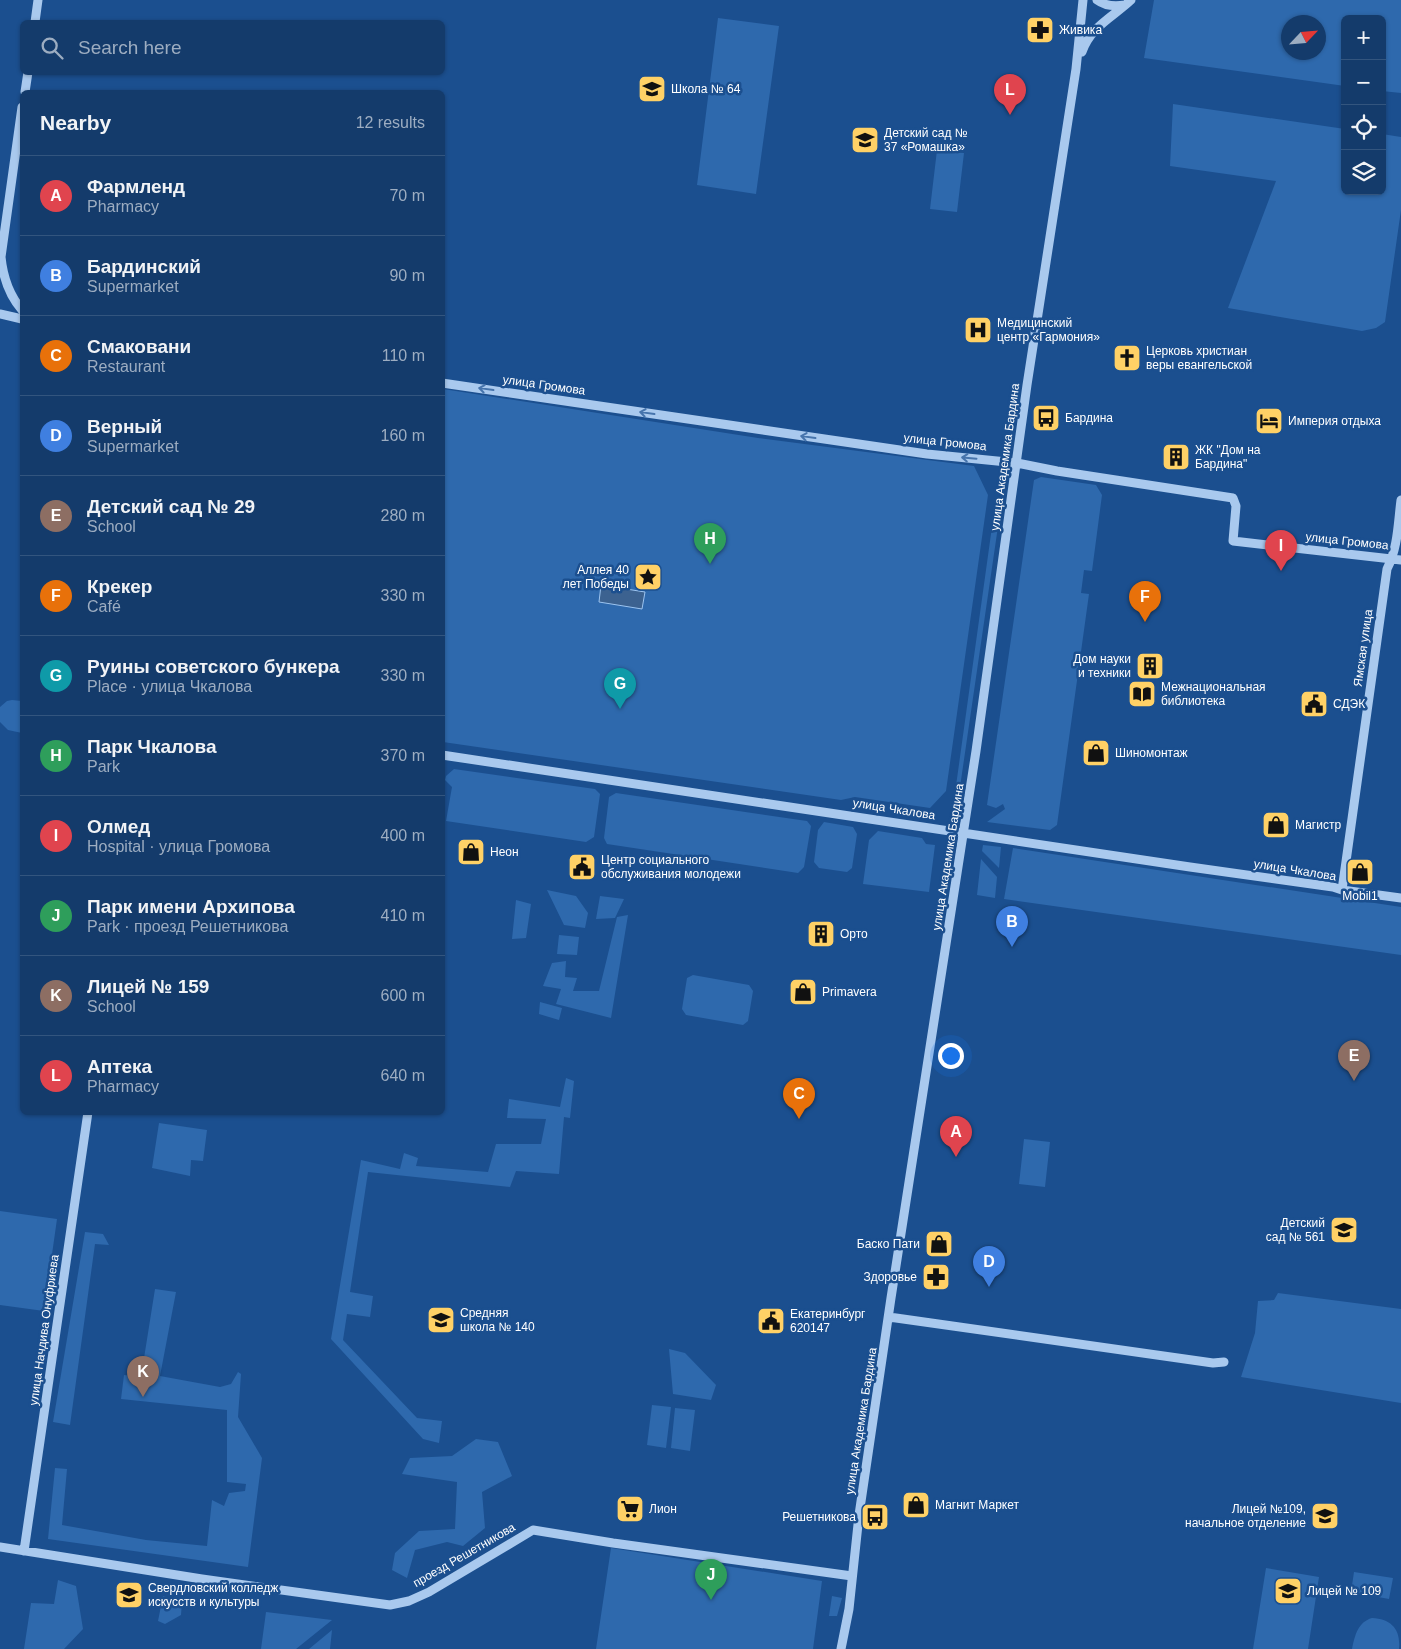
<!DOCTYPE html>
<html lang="en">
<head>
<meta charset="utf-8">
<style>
	body { margin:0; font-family:Helvetica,sans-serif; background:#214673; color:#f1f3f6 }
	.controls { position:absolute; right:15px; top:15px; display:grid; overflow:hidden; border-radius:8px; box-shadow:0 1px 4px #0004 }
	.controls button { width:45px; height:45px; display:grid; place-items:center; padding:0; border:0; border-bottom:1px solid #33557e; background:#143b6b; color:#f1f3f6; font:25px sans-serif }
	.compass { position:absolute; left:1281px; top:15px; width:45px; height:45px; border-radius:50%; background:#143b6b; box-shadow:0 1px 4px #0004; rotate:64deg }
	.you { position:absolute; left:950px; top:1055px; width:18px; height:18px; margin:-12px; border:4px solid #fff; border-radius:50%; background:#1a73e8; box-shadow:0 0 0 8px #1a73e833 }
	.badge { display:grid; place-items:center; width:32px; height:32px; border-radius:50%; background:#ffd166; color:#fff; font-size:16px; font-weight:700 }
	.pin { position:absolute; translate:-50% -41px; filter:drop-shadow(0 1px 2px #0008) }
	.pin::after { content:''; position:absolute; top:26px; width:18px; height:15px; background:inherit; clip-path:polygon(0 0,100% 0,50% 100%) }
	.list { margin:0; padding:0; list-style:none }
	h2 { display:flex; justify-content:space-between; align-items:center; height:65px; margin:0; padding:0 20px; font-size:21px }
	h2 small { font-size:16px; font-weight:400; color:#9dadc1 }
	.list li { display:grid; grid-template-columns:32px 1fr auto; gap:15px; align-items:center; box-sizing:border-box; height:80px; padding:0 20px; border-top:1px solid #33557e }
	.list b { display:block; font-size:19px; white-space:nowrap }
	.list p { margin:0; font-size:16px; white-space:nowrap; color:#9dadc1 }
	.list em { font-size:16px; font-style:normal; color:#9dadc1 }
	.icon { flex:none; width:28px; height:28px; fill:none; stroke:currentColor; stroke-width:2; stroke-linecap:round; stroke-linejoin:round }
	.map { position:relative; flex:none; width:1401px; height:1649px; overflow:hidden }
	.search { position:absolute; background:#143b6b; box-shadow:0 1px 4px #0004; left:20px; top:20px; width:425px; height:55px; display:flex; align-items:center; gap:12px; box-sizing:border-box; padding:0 18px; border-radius:8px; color:#9dadc1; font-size:19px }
	.panel { position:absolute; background:#143b6b; box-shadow:0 1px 4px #0004; left:20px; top:90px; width:425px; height:1025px; border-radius:8px }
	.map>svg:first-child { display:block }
</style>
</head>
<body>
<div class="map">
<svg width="1401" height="1649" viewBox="0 0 1401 1649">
	<rect width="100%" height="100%" fill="#1b4f8f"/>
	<!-- green -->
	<path fill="#2e69ad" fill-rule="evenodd" d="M1154,0H1401V93L1382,91V19H1345V86L1144,58ZM1318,22V52H1288V22Z
		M718,18L779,26L756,194L697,185Z
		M1173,104L1345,129V191H1382V134L1401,137V210L1385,322L1376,328L1362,331L1228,308L1276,181L1170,166Z
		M937,150L964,153L957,212L930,209Z
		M443,389L758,438L974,466L988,495L946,791L930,808L855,797L841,800L443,742Z
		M1041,477L1096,485L1102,495L1092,571L1084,570L1081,593L1089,594L1057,825L1050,830L987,822L1005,809L1003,804L996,808L987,805L1034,480Z
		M996,498L1002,499L959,794L955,793Z
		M12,700L22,701V733L8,730L0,722V707L7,701Z
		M454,769L595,789L600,794L594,837L586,842L446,821L452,787L445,780L446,776Z
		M616,793L807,821L811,826L804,867L798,873L607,844L604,838L609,797Z
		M824,822L853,827L857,834L852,868L847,872L819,868L814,862L818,830Z
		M878,831L922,838L926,844L935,845L929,892L863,884L869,840Z
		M983,845L1001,847L999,868L982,851Z
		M1013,848L1401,907V955L1004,899Z
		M981,859L997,877L995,898L977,895Z
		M547,890L576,896L588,913L585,928L564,925Z
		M600,896L624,899L615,918L596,919Z
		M516,900L531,904L526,938L512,939Z
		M628,915L611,1018L556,1004L561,989L543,986L552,963L566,961L565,977L577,978L573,991H599L617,917Z
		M559,935L579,937L577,955L557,954Z
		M693,975L749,985L753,991L748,1021L743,1025L686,1015L682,1009L687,978Z
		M540,1002L562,1008L559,1020L539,1014Z
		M566,1078L574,1081L570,1118L564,1117L559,1174L516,1171L510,1187L368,1172L350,1292L373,1296L370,1317L347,1314L343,1340L417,1418L442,1421L439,1443L423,1439L331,1339L361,1160L400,1169L404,1153L418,1158L416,1166L488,1172L496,1144H541L546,1119L507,1118L509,1099L560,1107Z
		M159,1123L207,1130L203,1161L191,1160L190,1176L152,1168Z
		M1024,1139L1050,1142L1045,1187L1019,1184Z
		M0,1211L57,1219L44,1311L0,1305Z
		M85,1232L103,1234L109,1245L95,1244L70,1425L53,1422Z
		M155,1289L176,1292L160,1376L220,1387L231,1384L238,1372L241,1374L238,1417L262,1458L248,1567L48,1539L55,1468L67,1469L62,1525L146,1540L207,1546L212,1500L224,1506L229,1493L245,1491L246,1484L227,1482V1410L121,1399L124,1375L141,1377Z
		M1278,1293L1401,1309V1403L1241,1377L1255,1333L1258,1301L1274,1300Z
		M669,1349L685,1353L716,1385L711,1400L673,1394Z
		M652,1405L671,1407L666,1448L647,1445Z
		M675,1408L695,1410L690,1451L671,1448Z
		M476,1439L498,1442L512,1476L482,1492L485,1528L463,1546L447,1542L415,1550L407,1578L392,1570L395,1553L419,1531L455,1529L457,1482L402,1474L410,1458L452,1456Z
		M611,1548L822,1581L813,1649H596Z
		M1266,1568L1319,1577L1308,1649H1253Z
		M1354,1572L1393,1578L1389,1599L1351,1592Z
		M58,1580L76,1586L83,1629L64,1649H24L31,1603L54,1604Z
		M163,1596L182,1601L181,1615L165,1624L158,1621Z
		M832,1596L842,1598L837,1616H829Z
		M266,1612L332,1620L296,1649H261Z
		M1372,1618C1391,1619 1401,1629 1399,1649H1352C1355,1635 1358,1622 1372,1618Z
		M332,1630L330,1649H309Z"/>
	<!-- water -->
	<path fill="#3c6290" stroke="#9cc4f0" d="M601,585L645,592L642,609L599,602Z"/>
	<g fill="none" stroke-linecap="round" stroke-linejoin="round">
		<!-- minor -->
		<path stroke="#a9c9ee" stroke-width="9" d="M1097,0C1105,6 1114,7 1125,5
			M35,22L38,0
			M1082,52C1090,27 1113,17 1131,0
			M25,92L28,72
			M22,107L1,257C3,277 9,295 22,310
			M0,314L22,319
			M442,383L927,454L1017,463L1057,471L1233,498L1236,506L1233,541L1401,560
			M442,755L1190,867L1333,887L1342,890L1401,898
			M1342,890L1387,569C1398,548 1398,523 1401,500
			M889,1317L1213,1363L1224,1362
			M0,1547L202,1579L390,1605L409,1601L429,1592L533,1530L613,1543L852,1576
			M24,1551L88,1112
			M841,1649L849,1609L859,1515L891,1298L976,751L1027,385L1076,69L1083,0"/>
	</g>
	<!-- one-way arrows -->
	<defs><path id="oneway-shaft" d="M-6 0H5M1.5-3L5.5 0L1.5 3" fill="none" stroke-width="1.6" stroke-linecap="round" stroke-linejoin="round" transform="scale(1.25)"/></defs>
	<g stroke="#4674ac">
		<use href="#oneway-shaft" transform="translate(486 389) rotate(-172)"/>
		<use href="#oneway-shaft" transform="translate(647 413) rotate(-172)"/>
		<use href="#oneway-shaft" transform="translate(808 437) rotate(-172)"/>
		<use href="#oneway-shaft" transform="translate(969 458) rotate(-175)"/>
	</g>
	<!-- icons -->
	<defs>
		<symbol id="pharmacy-square" viewBox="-11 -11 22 22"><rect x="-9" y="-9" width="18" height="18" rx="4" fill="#ffd166" stroke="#1b4f8f"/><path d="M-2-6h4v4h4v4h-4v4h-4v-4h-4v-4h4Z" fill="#111"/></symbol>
		<symbol id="school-square" viewBox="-11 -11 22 22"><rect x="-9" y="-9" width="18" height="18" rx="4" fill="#ffd166" stroke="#1b4f8f"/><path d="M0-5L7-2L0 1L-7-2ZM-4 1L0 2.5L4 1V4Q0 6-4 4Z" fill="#111"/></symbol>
		<symbol id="hospital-square" viewBox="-11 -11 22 22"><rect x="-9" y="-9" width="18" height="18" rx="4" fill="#ffd166" stroke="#1b4f8f"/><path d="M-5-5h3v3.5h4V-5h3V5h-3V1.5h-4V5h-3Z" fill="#111"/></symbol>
		<symbol id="church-square" viewBox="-11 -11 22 22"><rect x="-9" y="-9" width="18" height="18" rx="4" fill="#ffd166" stroke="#1b4f8f"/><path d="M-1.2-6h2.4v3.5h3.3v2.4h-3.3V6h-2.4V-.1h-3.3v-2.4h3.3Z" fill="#111"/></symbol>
		<symbol id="bus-square" viewBox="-11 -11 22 22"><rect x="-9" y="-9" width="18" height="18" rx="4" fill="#ffd166" stroke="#1b4f8f"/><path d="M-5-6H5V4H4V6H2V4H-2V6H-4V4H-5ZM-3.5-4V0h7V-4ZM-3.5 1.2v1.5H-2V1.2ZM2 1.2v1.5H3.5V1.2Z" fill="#111"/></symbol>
		<symbol id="hotel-square" viewBox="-11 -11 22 22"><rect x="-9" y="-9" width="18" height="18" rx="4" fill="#ffd166" stroke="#1b4f8f"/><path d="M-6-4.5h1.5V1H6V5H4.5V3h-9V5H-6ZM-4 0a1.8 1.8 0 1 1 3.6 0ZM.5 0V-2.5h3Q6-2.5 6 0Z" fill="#111"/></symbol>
		<symbol id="building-square" viewBox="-11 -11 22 22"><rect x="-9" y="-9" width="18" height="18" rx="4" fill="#ffd166" stroke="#1b4f8f"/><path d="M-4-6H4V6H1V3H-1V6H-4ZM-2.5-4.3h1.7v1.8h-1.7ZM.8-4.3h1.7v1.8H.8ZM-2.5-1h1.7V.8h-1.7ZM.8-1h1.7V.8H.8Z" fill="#111"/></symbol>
		<symbol id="sight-square" viewBox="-11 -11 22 22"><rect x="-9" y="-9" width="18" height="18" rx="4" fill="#ffd166" stroke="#1b4f8f"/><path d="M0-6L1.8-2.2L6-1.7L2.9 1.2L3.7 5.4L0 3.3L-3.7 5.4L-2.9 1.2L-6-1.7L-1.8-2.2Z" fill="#111"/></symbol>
		<symbol id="library-square" viewBox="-11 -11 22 22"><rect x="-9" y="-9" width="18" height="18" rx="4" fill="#ffd166" stroke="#1b4f8f"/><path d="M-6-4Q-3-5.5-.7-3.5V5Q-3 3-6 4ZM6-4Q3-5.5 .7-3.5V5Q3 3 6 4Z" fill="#111"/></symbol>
		<symbol id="civic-square" viewBox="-11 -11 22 22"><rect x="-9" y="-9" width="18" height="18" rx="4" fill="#ffd166" stroke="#1b4f8f"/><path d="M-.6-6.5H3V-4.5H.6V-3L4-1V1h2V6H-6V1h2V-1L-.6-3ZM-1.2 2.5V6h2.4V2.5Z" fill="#111"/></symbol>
		<symbol id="shop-square" viewBox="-11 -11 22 22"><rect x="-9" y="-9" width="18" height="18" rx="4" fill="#ffd166" stroke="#1b4f8f"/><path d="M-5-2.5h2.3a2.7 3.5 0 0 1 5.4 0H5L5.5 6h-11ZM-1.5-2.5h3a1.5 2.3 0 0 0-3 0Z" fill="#111"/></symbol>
		<symbol id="supermarket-square" viewBox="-11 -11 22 22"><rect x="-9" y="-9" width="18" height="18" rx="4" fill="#ffd166" stroke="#1b4f8f"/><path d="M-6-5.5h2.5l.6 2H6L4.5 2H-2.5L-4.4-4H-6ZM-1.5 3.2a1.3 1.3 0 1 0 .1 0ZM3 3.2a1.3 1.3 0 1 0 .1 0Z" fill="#111"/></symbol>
		<symbol id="university-square" viewBox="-11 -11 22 22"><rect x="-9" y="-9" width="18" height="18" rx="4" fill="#ffd166" stroke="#1b4f8f"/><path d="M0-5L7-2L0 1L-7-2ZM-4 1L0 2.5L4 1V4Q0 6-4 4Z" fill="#111"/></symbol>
	</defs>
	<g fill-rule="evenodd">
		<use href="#pharmacy-square" x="1024" y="14" width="32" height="32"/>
		<use href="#school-square" x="636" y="73" width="32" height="32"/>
		<use href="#school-square" x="849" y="124" width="32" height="32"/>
		<use href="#hospital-square" x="962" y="314" width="32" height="32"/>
		<use href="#church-square" x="1111" y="342" width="32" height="32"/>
		<use href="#bus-square" x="1030" y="402" width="32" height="32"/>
		<use href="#hotel-square" x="1253" y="405" width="32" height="32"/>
		<use href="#building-square" x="1160" y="441" width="32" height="32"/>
		<use href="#sight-square" x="632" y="561" width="32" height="32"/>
		<use href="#building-square" x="1134" y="650" width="32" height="32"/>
		<use href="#library-square" x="1126" y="678" width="32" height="32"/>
		<use href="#civic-square" x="1298" y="688" width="32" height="32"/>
		<use href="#shop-square" x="1080" y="737" width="32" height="32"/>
		<use href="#shop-square" x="1260" y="809" width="32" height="32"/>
		<use href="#shop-square" x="455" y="836" width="32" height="32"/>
		<use href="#civic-square" x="566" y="851" width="32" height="32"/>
		<use href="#shop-square" x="1344" y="856" width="32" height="32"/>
		<use href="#building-square" x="805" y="918" width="32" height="32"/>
		<use href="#shop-square" x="787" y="976" width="32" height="32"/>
		<use href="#school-square" x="1328" y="1214" width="32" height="32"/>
		<use href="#shop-square" x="923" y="1228" width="32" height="32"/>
		<use href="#pharmacy-square" x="920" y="1261" width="32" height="32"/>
		<use href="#school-square" x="425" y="1304" width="32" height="32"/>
		<use href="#civic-square" x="755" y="1305" width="32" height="32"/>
		<use href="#shop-square" x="900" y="1489" width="32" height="32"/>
		<use href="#supermarket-square" x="614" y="1493" width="32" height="32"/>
		<use href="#school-square" x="1309" y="1500" width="32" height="32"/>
		<use href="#bus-square" x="859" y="1501" width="32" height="32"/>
		<use href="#school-square" x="1272" y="1575" width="32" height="32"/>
		<use href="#university-square" x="113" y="1579" width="32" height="32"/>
	</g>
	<g text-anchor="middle" stroke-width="5" stroke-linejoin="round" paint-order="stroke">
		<!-- poi labels -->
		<g font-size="12" fill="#fff" stroke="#1b4f8f" text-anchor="start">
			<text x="1059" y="34">Живика</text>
			<text x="671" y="93">Школа № 64</text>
			<text x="884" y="137">Детский сад №<tspan x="884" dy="14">37 «Ромашка»</tspan></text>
			<text x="997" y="327">Медицинский<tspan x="997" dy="14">центр «Гармония»</tspan></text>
			<text x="1146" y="355">Церковь христиан<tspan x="1146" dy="14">веры евангельской</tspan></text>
			<text x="1065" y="422">Бардина</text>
			<text x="1288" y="425">Империя отдыха</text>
			<text x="1195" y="454">ЖК "Дом на<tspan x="1195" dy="14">Бардина"</tspan></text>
			<text x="629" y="574" text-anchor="end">Аллея 40<tspan x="629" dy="14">лет Победы</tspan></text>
			<text x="1131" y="663" text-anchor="end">Дом науки<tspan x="1131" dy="14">и техники</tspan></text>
			<text x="1161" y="691">Межнациональная<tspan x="1161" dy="14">библиотека</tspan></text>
			<text x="1333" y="708">СДЭК</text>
			<text x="1115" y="757">Шиномонтаж</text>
			<text x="1295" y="829">Магистр</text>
			<text x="490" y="856">Неон</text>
			<text x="601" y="864">Центр социального<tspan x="601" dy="14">обслуживания молодежи</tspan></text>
			<text x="1360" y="900" text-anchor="middle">Mobil1</text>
			<text x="840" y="938">Орто</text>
			<text x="822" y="996">Primavera</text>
			<text x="1325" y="1227" text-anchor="end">Детский<tspan x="1325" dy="14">сад № 561</tspan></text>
			<text x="920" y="1248" text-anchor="end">Баско Пати</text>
			<text x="917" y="1281" text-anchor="end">Здоровье</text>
			<text x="460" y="1317">Средняя<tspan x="460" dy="14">школа № 140</tspan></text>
			<text x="790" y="1318">Екатеринбург<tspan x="790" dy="14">620147</tspan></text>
			<text x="935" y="1509">Магнит Маркет</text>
			<text x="649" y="1513">Лион</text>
			<text x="1306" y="1513" text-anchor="end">Лицей №109,<tspan x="1306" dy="14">начальное отделение</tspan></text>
			<text x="856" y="1521" text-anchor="end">Решетникова</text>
			<text x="148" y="1592">Свердловский колледж<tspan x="148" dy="14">искусств и культуры</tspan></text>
			<text x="1307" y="1595">Лицей № 109</text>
		</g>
		<!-- street labels -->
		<g font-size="12" fill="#fff" stroke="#1b4f8f">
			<text transform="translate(544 385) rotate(8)" y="4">улица Громова</text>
			<text transform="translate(945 442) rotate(6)" y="4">улица Громова</text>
			<text transform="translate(1005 457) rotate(-82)" y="4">улица Академика Бардина</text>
			<text transform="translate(1347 541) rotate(6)" y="4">улица Громова</text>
			<text transform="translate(1363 648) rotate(-82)" y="4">Ямская улица</text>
			<text transform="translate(894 809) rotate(9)" y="4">улица Чкалова</text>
			<text transform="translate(948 857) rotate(-81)" y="4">улица Академика Бардина</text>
			<text transform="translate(1295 870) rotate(9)" y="4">улица Чкалова</text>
			<text transform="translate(44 1330) rotate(-82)" y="4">улица Начдива Онуфриева</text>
			<text transform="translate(861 1421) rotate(-81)" y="4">улица Академика Бардина</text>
			<text transform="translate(464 1555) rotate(-30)" y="4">проезд Решетникова</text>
		</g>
	</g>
</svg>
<div class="controls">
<button>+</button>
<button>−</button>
<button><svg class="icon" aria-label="locate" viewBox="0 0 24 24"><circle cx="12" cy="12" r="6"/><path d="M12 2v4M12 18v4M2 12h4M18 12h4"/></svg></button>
<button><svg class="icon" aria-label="layers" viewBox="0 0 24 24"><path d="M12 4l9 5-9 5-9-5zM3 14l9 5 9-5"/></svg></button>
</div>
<svg class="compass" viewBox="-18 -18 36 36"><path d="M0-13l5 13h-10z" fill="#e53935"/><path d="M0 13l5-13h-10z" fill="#9dadc1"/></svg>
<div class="you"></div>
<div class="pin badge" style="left:956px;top:1157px;background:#e0444e">A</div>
<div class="pin badge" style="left:1012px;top:947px;background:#3f7fe0">B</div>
<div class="pin badge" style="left:799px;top:1119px;background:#e8710a">C</div>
<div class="pin badge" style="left:989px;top:1287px;background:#3f7fe0">D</div>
<div class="pin badge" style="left:1354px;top:1081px;background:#8d6e63">E</div>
<div class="pin badge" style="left:1145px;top:622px;background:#e8710a">F</div>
<div class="pin badge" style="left:620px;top:709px;background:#0f9aa8">G</div>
<div class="pin badge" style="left:710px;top:564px;background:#2e9e5b">H</div>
<div class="pin badge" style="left:1281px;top:571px;background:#e0444e">I</div>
<div class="pin badge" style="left:711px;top:1600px;background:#2e9e5b">J</div>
<div class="pin badge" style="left:143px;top:1397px;background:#8d6e63">K</div>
<div class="pin badge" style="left:1010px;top:115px;background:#e0444e">L</div>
<div class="search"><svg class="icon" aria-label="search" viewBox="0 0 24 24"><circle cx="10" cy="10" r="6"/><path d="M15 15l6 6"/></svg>Search here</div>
<section class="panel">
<h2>Nearby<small>12 results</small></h2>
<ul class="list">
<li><span class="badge" style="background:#e0444e">A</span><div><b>Фармленд</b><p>Pharmacy</p></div><em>70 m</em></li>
<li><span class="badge" style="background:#3f7fe0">B</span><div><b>Бардинский</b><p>Supermarket</p></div><em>90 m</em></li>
<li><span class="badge" style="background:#e8710a">C</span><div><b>Смаковани</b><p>Restaurant</p></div><em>110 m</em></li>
<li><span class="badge" style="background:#3f7fe0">D</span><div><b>Верный</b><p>Supermarket</p></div><em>160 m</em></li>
<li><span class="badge" style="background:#8d6e63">E</span><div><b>Детский сад № 29</b><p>School</p></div><em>280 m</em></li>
<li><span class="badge" style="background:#e8710a">F</span><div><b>Крекер</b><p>Café</p></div><em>330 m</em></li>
<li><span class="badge" style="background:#0f9aa8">G</span><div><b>Руины советского бункера</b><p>Place · улица Чкалова</p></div><em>330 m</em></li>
<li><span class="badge" style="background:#2e9e5b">H</span><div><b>Парк Чкалова</b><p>Park</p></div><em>370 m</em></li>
<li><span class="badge" style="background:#e0444e">I</span><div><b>Олмед</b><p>Hospital · улица Громова</p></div><em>400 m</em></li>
<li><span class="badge" style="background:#2e9e5b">J</span><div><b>Парк имени Архипова</b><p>Park · проезд Решетникова</p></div><em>410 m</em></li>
<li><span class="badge" style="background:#8d6e63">K</span><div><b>Лицей № 159</b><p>School</p></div><em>600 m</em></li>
<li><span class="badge" style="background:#e0444e">L</span><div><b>Аптека</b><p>Pharmacy</p></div><em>640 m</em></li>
</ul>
</section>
</div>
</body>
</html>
